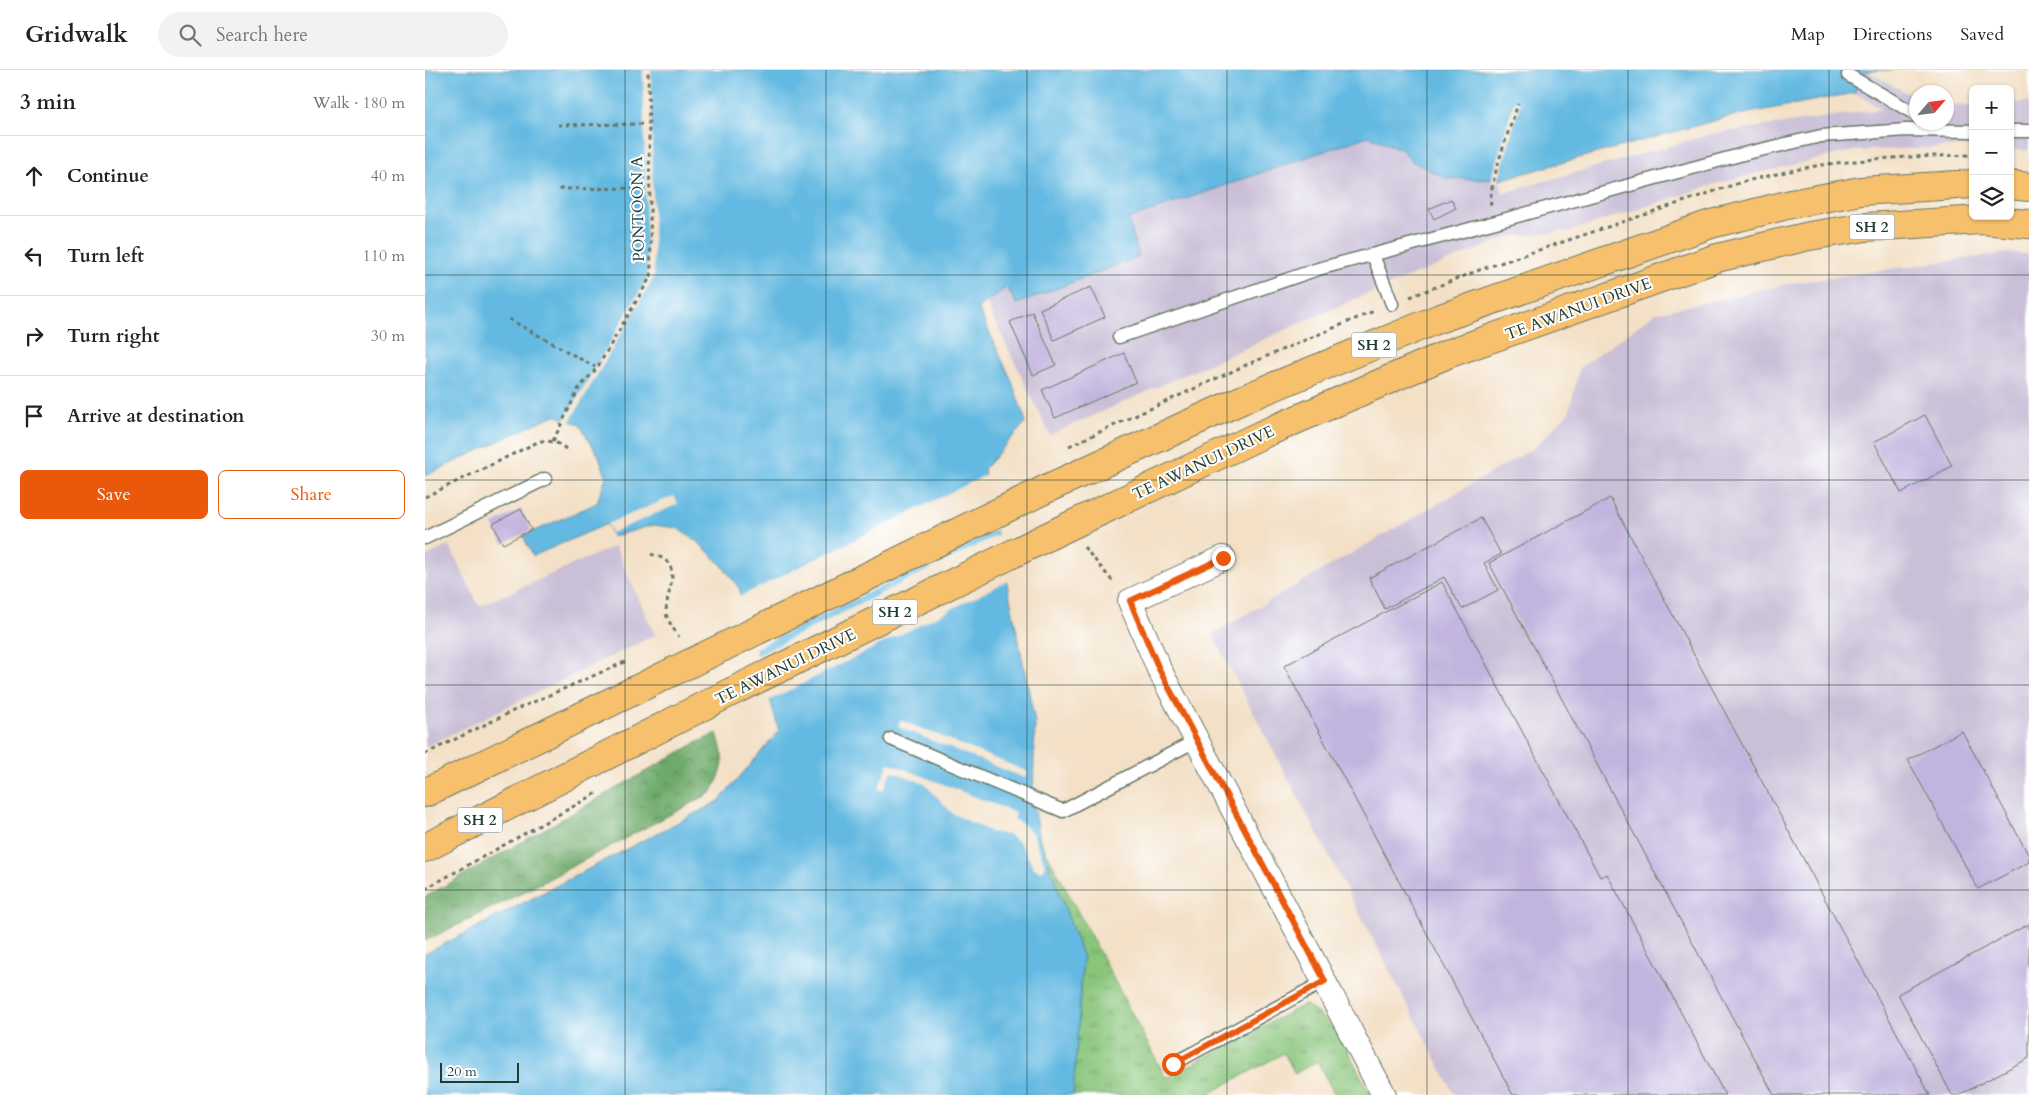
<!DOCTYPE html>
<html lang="en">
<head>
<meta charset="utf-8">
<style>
	body { margin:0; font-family:Cardo,serif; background:#f2f2f2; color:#222 }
	.controls { position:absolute; right:15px; top:15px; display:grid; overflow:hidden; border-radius:8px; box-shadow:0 1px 4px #0004 }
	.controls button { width:45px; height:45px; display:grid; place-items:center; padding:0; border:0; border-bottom:1px solid #e0e0e0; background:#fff; color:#222; font:25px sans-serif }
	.compass { position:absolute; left:1484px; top:15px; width:45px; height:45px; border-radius:50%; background:#fff; box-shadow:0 1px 4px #0004; rotate:62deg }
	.scale { position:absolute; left:15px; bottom:12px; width:79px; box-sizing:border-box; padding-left:5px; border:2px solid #1f3d34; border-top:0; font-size:14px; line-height:18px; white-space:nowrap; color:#1f3d34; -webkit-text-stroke:4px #fff; paint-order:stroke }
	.stop { position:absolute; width:15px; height:15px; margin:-11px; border:4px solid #ea580c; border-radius:50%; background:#fff }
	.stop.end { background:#ea580c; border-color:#fff; box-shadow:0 1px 5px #0008 }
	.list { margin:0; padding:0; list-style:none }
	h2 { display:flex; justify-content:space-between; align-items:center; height:65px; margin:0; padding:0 20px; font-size:21px }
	h2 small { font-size:16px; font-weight:400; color:#767676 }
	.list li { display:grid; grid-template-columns:32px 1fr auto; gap:15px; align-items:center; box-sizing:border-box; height:80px; padding:0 20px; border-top:1px solid #e0e0e0 }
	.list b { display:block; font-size:19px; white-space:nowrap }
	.list em { font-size:16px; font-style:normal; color:#767676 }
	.actions { display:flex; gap:10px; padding:15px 20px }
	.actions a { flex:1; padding:11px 0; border:1px solid #ea580c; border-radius:8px; text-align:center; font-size:18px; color:#ea580c }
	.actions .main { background:#ea580c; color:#fff }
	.icon { flex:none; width:28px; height:28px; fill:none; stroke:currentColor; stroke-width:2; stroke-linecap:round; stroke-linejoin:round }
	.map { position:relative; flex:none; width:1604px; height:1025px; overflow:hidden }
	header { display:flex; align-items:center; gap:30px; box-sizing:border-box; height:70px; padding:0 25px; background:#fff; border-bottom:1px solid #e0e0e0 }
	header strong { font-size:24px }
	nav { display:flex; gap:28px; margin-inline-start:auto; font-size:18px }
	.search { width:350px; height:45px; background:#f2f2f2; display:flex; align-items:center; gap:12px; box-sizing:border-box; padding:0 18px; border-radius:28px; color:#767676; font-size:19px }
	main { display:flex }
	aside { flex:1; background:#fff }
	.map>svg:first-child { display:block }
</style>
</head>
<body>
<header>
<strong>Gridwalk</strong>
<div class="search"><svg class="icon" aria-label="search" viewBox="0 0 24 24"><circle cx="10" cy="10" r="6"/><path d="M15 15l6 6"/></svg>Search here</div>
<nav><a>Map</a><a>Directions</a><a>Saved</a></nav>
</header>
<main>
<aside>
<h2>3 min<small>Walk · 180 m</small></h2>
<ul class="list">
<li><svg class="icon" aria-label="ahead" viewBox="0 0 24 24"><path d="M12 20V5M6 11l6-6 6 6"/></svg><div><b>Continue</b></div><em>40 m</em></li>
<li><svg class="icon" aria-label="left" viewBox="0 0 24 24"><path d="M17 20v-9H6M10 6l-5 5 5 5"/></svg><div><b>Turn left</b></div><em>110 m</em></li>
<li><svg class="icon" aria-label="right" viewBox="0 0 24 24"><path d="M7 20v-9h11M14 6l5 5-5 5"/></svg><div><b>Turn right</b></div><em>30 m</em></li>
<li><svg class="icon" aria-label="arrive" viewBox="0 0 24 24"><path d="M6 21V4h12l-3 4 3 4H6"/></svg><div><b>Arrive at destination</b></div></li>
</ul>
<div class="actions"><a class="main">Save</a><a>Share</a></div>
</aside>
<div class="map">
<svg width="1604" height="1025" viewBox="0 0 1604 1025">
	<defs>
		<pattern id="grass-tufts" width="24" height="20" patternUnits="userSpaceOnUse" patternTransform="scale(1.25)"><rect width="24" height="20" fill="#89c57a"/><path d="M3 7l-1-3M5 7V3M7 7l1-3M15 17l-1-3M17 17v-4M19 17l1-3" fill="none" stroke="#6fa165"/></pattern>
		<pattern id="forest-crowns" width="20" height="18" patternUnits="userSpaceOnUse" patternTransform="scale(1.25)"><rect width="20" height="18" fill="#6eaa6a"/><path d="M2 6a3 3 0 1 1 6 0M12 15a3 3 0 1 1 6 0" fill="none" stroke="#5a8c58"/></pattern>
	</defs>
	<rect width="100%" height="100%" fill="#fff"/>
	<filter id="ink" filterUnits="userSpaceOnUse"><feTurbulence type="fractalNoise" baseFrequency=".02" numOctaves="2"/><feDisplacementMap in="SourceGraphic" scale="10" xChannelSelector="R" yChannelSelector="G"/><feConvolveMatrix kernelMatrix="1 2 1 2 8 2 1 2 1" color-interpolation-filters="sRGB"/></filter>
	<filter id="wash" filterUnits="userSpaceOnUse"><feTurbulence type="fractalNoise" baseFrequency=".0096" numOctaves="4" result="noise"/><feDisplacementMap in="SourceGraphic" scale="20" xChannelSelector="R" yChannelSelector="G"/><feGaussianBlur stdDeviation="1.12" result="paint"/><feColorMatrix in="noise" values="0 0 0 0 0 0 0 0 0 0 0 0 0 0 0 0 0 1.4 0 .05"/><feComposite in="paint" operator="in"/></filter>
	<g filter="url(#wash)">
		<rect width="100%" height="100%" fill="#f3e0c6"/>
		<!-- industrial -->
		<path fill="#c9bfd7" d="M1442,1L1491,28L1492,52H1522V35H1548V76L1427,81L1300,111L1145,161L1083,167L932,228L625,365L560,231L582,217L591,234L714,186L703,149L943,66L978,80L985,90L1020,108L1074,110L1078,123L1287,64L1457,39L1429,23Z
			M1604,32V81L1585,79V33Z
			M1580,183L1604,184V1025H1030L787,564L1109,378L1144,342L1155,297L1231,243L1367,213Z
			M24,475L54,536L190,476L230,565L0,677V487Z"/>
		<!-- grass -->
		<path fill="url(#grass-tufts)" stroke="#548157" d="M615,770L741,1008L880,934L902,951L917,970L946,1025H910L892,991L870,1004L859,983L782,1025H648L658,888Z"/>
		<!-- forest -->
		<path fill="url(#forest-crowns)" stroke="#46744f" d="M292,663C301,692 300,697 286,723L101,821L0,871V827L267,675Z"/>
		<!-- water -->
		<path fill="#64b9e1" stroke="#427b8a" d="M0,0H1468L1442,1L1429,23L1303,47L1074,110L1020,108L985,90L978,80L943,66L703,149L714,187L591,234L582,217L553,238L586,309L601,352L559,399L610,652L608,729L615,770L658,888L648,1025H0V884L294,731L354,661L314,518L296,494L274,473L252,458L228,455L187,467L182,454L108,486L98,466L172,433L181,406L174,386L154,354L129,345L0,406Z"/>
		<!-- pier -->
		<path fill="#f3e0c6" d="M218,0H226L229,207L144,353L139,351L222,209Z
			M1089,31L1095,33L1073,112H1066Z
			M563,404L574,458L328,579L314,527Z
			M249,426L253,434L186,463L182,454Z
			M575,464L584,510L343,631L331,586Z
			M475,650L603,702L600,708L473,657Z
			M464,693L591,743L589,749L600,756L608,764L620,796L617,801L610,799L595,773L584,765L566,762L527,743L500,714L470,702L465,703L458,721L453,719Z"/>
		<g id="blocks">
			<!-- building -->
			<path fill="#c1b4de" d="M1026,129L1031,138L1009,149L1004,139Z
				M666,217L680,247L629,270L615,239Z
				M607,242L631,295L608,305L585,252Z
				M699,283L711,312L630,348L617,320Z
				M1500,345L1527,396L1476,423L1449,372Z
				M1185,428L1505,1025H1349L1064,493Z
				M96,439L106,460L78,474L68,454Z
				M1056,448L1076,484L1059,493L1073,520L1037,539L1019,507L960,539L944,508Z
				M1017,512L1175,807L1182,804L1300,1025H1088L859,596Z
				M1537,661L1604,786V792L1553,819L1483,690Z
				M1604,854V988L1534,1025H1527L1473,924Z"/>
		</g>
	</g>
	<g filter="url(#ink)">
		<use href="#blocks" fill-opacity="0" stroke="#697667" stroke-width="1"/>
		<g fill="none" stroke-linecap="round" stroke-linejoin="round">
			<defs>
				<path id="lane" d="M1423,5L1492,45
					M1585,61H1604
					M948,185L967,234
					M694,267L893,199L1034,162L1322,83L1396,66L1482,60L1548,61
					M0,468L120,409
					M466,669L638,741L772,670
					M748,994L900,911"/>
				<path id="street" d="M798,488L705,531L734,599L959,1025"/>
				<path id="highway" d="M1585,115L1604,117
					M0,723L621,419L821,328L1013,249L1286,154L1366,134L1436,121L1548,114
					M0,778L302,624L638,459L836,365L1025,283L1292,188L1384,166L1441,157L1556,150L1604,154"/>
			</defs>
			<!-- lane casing -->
			<use href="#lane" stroke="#697667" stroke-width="15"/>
			<!-- street casing -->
			<use href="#street" stroke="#697667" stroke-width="26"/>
			<!-- highway casing -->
			<use href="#highway" stroke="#697667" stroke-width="30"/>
			<!-- path -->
			<path stroke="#697667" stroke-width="3" stroke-dasharray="4 4" stroke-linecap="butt" d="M133,55L219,54
				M134,119L221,118
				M1066,135C1062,118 1087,52 1093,34
				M985,227L1057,199L1317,112C1352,104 1386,95 1422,92C1464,87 1506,86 1548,85
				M84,249L170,297
				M128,371L154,318L172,298L226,206L223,0
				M644,376L821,295L949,241
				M0,427L115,371C129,371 134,372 144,382
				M659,477L689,513
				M226,484C230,486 237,487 240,490C257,503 237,530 242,547C245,554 250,561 254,567
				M0,684L88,641L202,591
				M0,819L174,722"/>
			<!-- lane -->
			<use href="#lane" stroke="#fff" stroke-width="12"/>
			<!-- street -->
			<use href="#street" stroke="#fff" stroke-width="24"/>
			<!-- highway -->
			<use href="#highway" stroke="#f7c06c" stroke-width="28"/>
		</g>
	</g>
	<g fill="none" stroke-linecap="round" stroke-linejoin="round" filter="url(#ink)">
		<!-- route -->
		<path stroke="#ea580c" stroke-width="6" d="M748,994L900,911L734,599L705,531L798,488"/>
	</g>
	<!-- grid -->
	<path fill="none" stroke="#1f3d34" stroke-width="1" stroke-opacity="0.55" d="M200,0V1025M401,0V1025M602,0V1025M802,0V1025M1002,0V1025M1203,0V1025M1404,0V1025M0,205H1604M0,410H1604M0,615H1604M0,820H1604"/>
	<g text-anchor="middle" stroke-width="4" stroke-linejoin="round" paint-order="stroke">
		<!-- shield labels -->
		<g fill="#fff" stroke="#627771" stroke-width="1">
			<rect x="1424.5" y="144.5" width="45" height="25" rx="4"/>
			<rect x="926.5" y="262.5" width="45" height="25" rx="4"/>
			<rect x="447.5" y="529.5" width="45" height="25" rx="4"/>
			<rect x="32.5" y="737.5" width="45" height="25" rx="4"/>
		</g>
		<g font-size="15" font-weight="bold" fill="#1f3d34">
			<text x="1447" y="162">SH 2</text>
			<text x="949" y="280">SH 2</text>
			<text x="470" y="547">SH 2</text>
			<text x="55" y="755">SH 2</text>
		</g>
		<!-- street labels -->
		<g font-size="16" fill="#1f3d34" stroke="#fff">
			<text transform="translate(212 139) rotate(-91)" y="6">PONTOON A</text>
			<text transform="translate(1153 238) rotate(-20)" y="6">TE AWANUI DRIVE</text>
			<text transform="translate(778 392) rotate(-25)" y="6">TE AWANUI DRIVE</text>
			<text transform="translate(360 596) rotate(-26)" y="6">TE AWANUI DRIVE</text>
		</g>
	</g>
</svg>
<div class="controls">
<button>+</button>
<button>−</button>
<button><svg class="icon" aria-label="layers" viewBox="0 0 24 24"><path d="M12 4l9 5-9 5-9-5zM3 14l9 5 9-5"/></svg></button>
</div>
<svg class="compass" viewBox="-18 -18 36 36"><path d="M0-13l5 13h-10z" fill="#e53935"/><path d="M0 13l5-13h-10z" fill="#767676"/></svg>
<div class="scale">20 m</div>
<div class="stop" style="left:748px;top:994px"></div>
<div class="stop end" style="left:798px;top:488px"></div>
</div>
</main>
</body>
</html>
